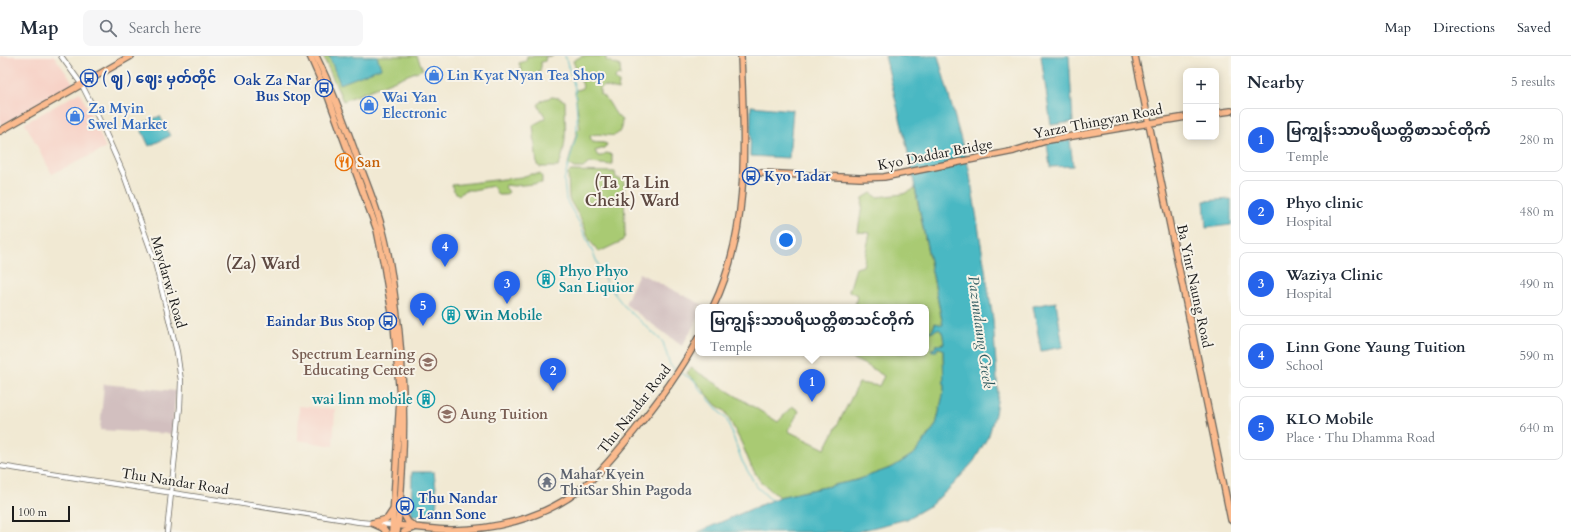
<!DOCTYPE html>
<html lang="en">
<head>
<meta charset="utf-8">
<style>
	body { margin:0; font-family:Cardo,"Noto Sans Myanmar",serif; background:#f6f6f7; color:#1f2937 }
	.controls { position:absolute; right:12px; top:12px; display:grid; overflow:hidden; border-radius:8px; box-shadow:0 2px 10px #0003 }
	.controls button { width:36px; height:36px; display:grid; place-items:center; padding:0; border:0; border-bottom:1px solid #e0e1e3; background:#fff; color:#1f2937; font:20px sans-serif }
	.scale { position:absolute; left:12px; bottom:10px; width:58px; box-sizing:border-box; padding-left:4px; border:2px solid #1c1c1c; border-top:0; font-size:11px; line-height:14px; white-space:nowrap; color:#1c1c1c; -webkit-text-stroke:3px #f7f3e8; paint-order:stroke }
	.you { position:absolute; left:786px; top:184px; width:14px; height:14px; margin:-10px; border:3px solid #fff; border-radius:50%; background:#1a73e8; box-shadow:0 0 0 6px #1a73e833 }
	.badge { display:grid; place-items:center; width:26px; height:26px; border-radius:50%; background:#2563eb; color:#fff; font-size:13px; font-weight:700 }
	.pin { position:absolute; translate:-50% -33px; filter:drop-shadow(0 1px 2px #0008) }
	.pin::after { content:''; position:absolute; top:21px; width:14px; height:12px; background:inherit; clip-path:polygon(0 0,100% 0,50% 100%) }
	.popup { position:absolute; left:695px; top:248px; width:234px; height:52px; box-sizing:border-box; display:grid; place-content:center; border-radius:8px; background:#fff; filter:drop-shadow(0 1px 3px #0005); font-size:13px; white-space:nowrap; color:#747a83 }
	.popup b { font-size:15px; color:#1f2937 }
	.popup::after { content:''; position:absolute; left:50%; top:100%; margin-left:-8px; border:8px solid transparent; border-top-color:#fff }
	.list { margin:0; padding:0; list-style:none }
	h2 { display:flex; justify-content:space-between; align-items:center; height:52px; margin:0; padding:0 16px; font-size:17px }
	h2 small { font-size:13px; font-weight:400; color:#747a83 }
	.list li { display:grid; grid-template-columns:26px 1fr auto; gap:12px; align-items:center; box-sizing:border-box; height:64px; margin:0 8px 8px; padding:0 8px; border:1px solid #e0e1e3; border-radius:8px }
	.list b { display:block; font-size:15px; white-space:nowrap }
	.list p { margin:0; font-size:13px; white-space:nowrap; color:#747a83 }
	.list em { font-size:13px; font-style:normal; color:#747a83 }
	.icon { flex:none; width:22px; height:22px; fill:none; stroke:currentColor; stroke-width:2; stroke-linecap:round; stroke-linejoin:round }
	.map { position:relative; flex:none; width:1231px; height:476px; overflow:hidden }
	header { display:flex; align-items:center; gap:24px; box-sizing:border-box; height:56px; padding:0 20px; background:#fff; border-bottom:1px solid #e0e1e3 }
	header strong { font-size:19px }
	nav { display:flex; gap:22px; margin-inline-start:auto; font-size:14px }
	.search { width:280px; height:36px; background:#f6f6f7; display:flex; align-items:center; gap:10px; box-sizing:border-box; padding:0 14px; border-radius:8px; color:#747a83; font-size:15px }
	main { display:flex }
	aside { flex:1; background:#fff }
	.map>svg:first-child { display:block }
</style>
</head>
<body>
<header>
<strong>Map</strong>
<div class="search"><svg class="icon" aria-label="search" viewBox="0 0 24 24"><circle cx="10" cy="10" r="6"/><path d="M15 15l6 6"/></svg>Search here</div>
<nav><a>Map</a><a>Directions</a><a>Saved</a></nav>
</header>
<main>
<div class="map">
<svg width="1231" height="476" viewBox="0 0 1231 476">
	<rect width="100%" height="100%" fill="#f7f3e8"/>
	<filter id="ink" filterUnits="userSpaceOnUse"><feTurbulence type="fractalNoise" baseFrequency=".025" numOctaves="2"/><feDisplacementMap in="SourceGraphic" scale="8" xChannelSelector="R" yChannelSelector="G"/><feConvolveMatrix kernelMatrix="1 2 1 2 8 2 1 2 1" color-interpolation-filters="sRGB"/></filter>
	<filter id="wash" filterUnits="userSpaceOnUse"><feTurbulence type="fractalNoise" baseFrequency=".012" numOctaves="4" result="noise"/><feDisplacementMap in="SourceGraphic" scale="16" xChannelSelector="R" yChannelSelector="G"/><feGaussianBlur stdDeviation="0.9" result="paint"/><feColorMatrix in="noise" values="0 0 0 0 0 0 0 0 0 0 0 0 0 0 0 0 0 1.4 0 .05"/><feComposite in="paint" operator="in"/></filter>
	<g filter="url(#wash)">
		<rect width="100%" height="100%" fill="#f1e9d3"/>
		<!-- built -->
		<path fill="#f7d1c6" d="M0,0H54L74,28L0,70Z
			M80,36L106,92L52,118L25,67Z
			M299,350L335,353L333,390L298,384Z"/>
		<!-- industrial -->
		<path fill="#d2bfbf" d="M639,217L705,250L698,251V262L682,290L625,248Z
			M104,328L176,335L172,378L100,374Z"/>
		<!-- green -->
		<path fill="#a9ca73" stroke="#627348" d="M323,0H417L423,13L343,45Z
			M527,0H553H546L545,5L541,6C542,11 539,20 533,20C530,21 525,19 522,18L519,7L526,5Z
			M582,0H606V4L620,10L621,20L618,19L615,22L616,25L619,27L618,34L604,30L600,32V38C611,44 612,57 622,64C621,91 603,73 590,80L592,86L604,87L607,88L605,92L595,95L598,100H602L606,97L610,98L612,100V109L589,107L583,112H574L568,108L577,75L580,72L575,36L576,34L581,33L583,30L573,5Z
			M552,41L559,42L565,45C565,66 568,91 558,111H540L537,109L533,69L546,62L538,49L542,44Z
			M571,115L615,116L616,122L624,124L625,180L622,185L599,196L590,185L581,163L569,143L568,117Z
			M531,118H540L542,121V127L514,130L506,129L505,131L509,136L505,139H498L493,130L473,134H465L459,139C454,136 453,134 452,129L521,121Z
			M915,133L943,270L935,267L933,272L930,276L937,273C944,274 943,282 944,288L936,289L934,293H931L940,292L943,293L944,335L936,369L915,397L893,411L857,424L779,441L760,425L751,410L742,388L725,355L716,349L701,331L687,317L691,312L778,366L792,350L799,355L788,375L825,393L859,327L879,330L884,320L868,310L840,297H926V251H855L857,239L849,235L856,212L863,210L870,177L858,176L863,142L871,137L877,141L903,138Z"/>
		<!-- water -->
		<path fill="#4ab8c3" stroke="#336a70" d="M329,0H377L381,12L340,28Z
			M885,0H938L969,113L993,263L998,339L995,358L989,379L974,405L953,429L931,449L907,463L856,476H698L779,441L857,424L893,411L915,397L936,369L944,335L943,293L940,292H937V295H932L931,293H934L936,289L944,288C943,282 944,274 937,273L933,276H930V275L933,273L935,267L943,269L906,87Z
			M1041,0H1069L1073,66L1051,69Z
			M751,50L793,54L789,102L750,100Z
			M160,60L170,80L149,90L139,69Z
			M1070,84L1073,110L1050,111L1047,87Z
			M1231,143V169L1206,172L1204,145Z
			M1056,246L1063,291L1041,295L1033,250Z
			M412,416H434L437,440L436,456C427,463 422,462 411,459Z"/>
		<g fill="none" stroke-linecap="round" stroke-linejoin="round">
			<!-- stream -->
			<path stroke="#4ab8c3" stroke-width="1" d="M565,0L575,32L577,59V78L564,124L566,144L579,166L607,228L624,250L663,286L670,309L677,315
				M680,316L695,325L699,332L727,364L742,405L756,430L771,444"/>
		</g>
	</g>
	<g filter="url(#ink)">
		<g fill="none" stroke-linecap="round" stroke-linejoin="round">
			<defs>
				<path id="minor" d="M61,0L82,29L102,69L124,119L155,206L177,296L181,325L180,351L167,476
					M0,410L359,466L393,469"/>
				<path id="major" d="M310,0L329,43L377,174L384,209L394,269L400,342L392,476
					M316,0C333,35 346,70 359,107C367,128 376,150 382,172C389,196 392,220 395,244C406,321 406,398 397,476
					M1135,0L1231,464
					M1216,57L1231,55
					M0,75L131,0
					M744,116L860,122L884,121L1014,95L1049,84L1186,61
					M713,251C751,173 744,84 741,0
					M400,452L408,466L414,470
					M372,467L387,463L393,454
					M372,467L383,472L386,476
					M395,469C414,471 434,474 452,474C503,473 554,459 591,424C608,408 621,391 635,374C659,344 681,315 698,282
					M404,476L414,472"/>
			</defs>
			<!-- minor casing -->
			<use href="#minor" stroke="#67645c" stroke-width="6"/>
			<!-- major casing -->
			<use href="#major" stroke="#67645c" stroke-width="8"/>
			<!-- minor -->
			<use href="#minor" stroke="#fff" stroke-width="4.5"/>
			<!-- major -->
			<use href="#major" stroke="#fbba8d" stroke-width="5.5"/>
		</g>
	</g>
	<!-- icons -->
	<defs>
		<symbol id="shop-ring" viewBox="-11 -11 22 22"><circle r="9.5" fill="#f7f3e8" stroke="#3f7fe0" stroke-width="1.5"/><path d="M-5-2.5h2.3a2.7 3.5 0 0 1 5.4 0H5L5.5 6h-11ZM-1.5-2.5h3a1.5 2.3 0 0 0-3 0Z" fill="#3f7fe0"/></symbol>
		<symbol id="bus-ring" viewBox="-11 -11 22 22"><circle r="9.5" fill="#f7f3e8" stroke="#1a4fb4" stroke-width="1.5"/><path d="M-5-6H5V4H4V6H2V4H-2V6H-4V4H-5ZM-3.5-4V0h7V-4ZM-3.5 1.2v1.5H-2V1.2ZM2 1.2v1.5H3.5V1.2Z" fill="#1a4fb4"/></symbol>
		<symbol id="restaurant-ring" viewBox="-11 -11 22 22"><circle r="9.5" fill="#f7f3e8" stroke="#e8710a" stroke-width="1.5"/><path d="M-5-6h1v4h1v-4h1v4h1v-4h1v5L-1.5 .5V6h-2V.5L-5-1ZM5-6V6H3V1.5H1.5Q1.5-4 5-6Z" fill="#e8710a"/></symbol>
		<symbol id="building-ring" viewBox="-11 -11 22 22"><circle r="9.5" fill="#f7f3e8" stroke="#0f9aa8" stroke-width="1.5"/><path d="M-4-6H4V6H1V3H-1V6H-4ZM-2.5-4.3h1.7v1.8h-1.7ZM.8-4.3h1.7v1.8H.8ZM-2.5-1h1.7V.8h-1.7ZM.8-1h1.7V.8H.8Z" fill="#0f9aa8"/></symbol>
		<symbol id="school-ring" viewBox="-11 -11 22 22"><circle r="9.5" fill="#f7f3e8" stroke="#8d6e63" stroke-width="1.5"/><path d="M0-5L7-2L0 1L-7-2ZM-4 1L0 2.5L4 1V4Q0 6-4 4Z" fill="#8d6e63"/></symbol>
		<symbol id="temple-ring" viewBox="-11 -11 22 22"><circle r="9.5" fill="#f7f3e8" stroke="#6b7280" stroke-width="1.5"/><path d="M0-6L5-2H3V0L6.5 2.5H4V6H1.5V3h-3V6H-4V2.5H-6.5L-3 0V-2H-5Z" fill="#6b7280"/></symbol>
	</defs>
	<g fill-rule="evenodd">
		<use href="#shop-ring" x="424" y="9" width="20" height="20"/>
		<use href="#bus-ring" x="79" y="12" width="20" height="20"/>
		<use href="#bus-ring" x="314" y="22" width="20" height="20"/>
		<use href="#shop-ring" x="359" y="39" width="20" height="20"/>
		<use href="#shop-ring" x="65" y="50" width="20" height="20"/>
		<use href="#restaurant-ring" x="334" y="96" width="20" height="20"/>
		<use href="#bus-ring" x="741" y="110" width="20" height="20"/>
		<use href="#building-ring" x="536" y="213" width="20" height="20"/>
		<use href="#building-ring" x="441" y="249" width="20" height="20"/>
		<use href="#bus-ring" x="378" y="255" width="20" height="20"/>
		<use href="#school-ring" x="418" y="296" width="20" height="20"/>
		<use href="#building-ring" x="416" y="333" width="20" height="20"/>
		<use href="#school-ring" x="437" y="348" width="20" height="20"/>
		<use href="#temple-ring" x="537" y="416" width="20" height="20"/>
		<use href="#bus-ring" x="395" y="440" width="20" height="20"/>
	</g>
	<g text-anchor="middle" stroke-width="4" stroke-linejoin="round" paint-order="stroke">
		<!-- shop labels -->
		<g font-size="14" font-weight="bold" fill="#366cbe" stroke="#f7f3e8" text-anchor="start">
			<text x="447" y="24">Lin Kyat Nyan Tea Shop</text>
			<text x="382" y="46">Wai Yan<tspan x="382" dy="16">Electronic</tspan></text>
			<text x="88" y="57">Za Myin<tspan x="88" dy="16">Swel Market</tspan></text>
		</g>
		<!-- transit labels -->
		<g font-size="14" font-weight="bold" fill="#164399" stroke="#f7f3e8" text-anchor="start">
			<text x="102" y="27">( ဈ ) ဈေး မှတ်တိုင်</text>
			<text x="311" y="29" text-anchor="end">Oak Za Nar<tspan x="311" dy="16">Bus Stop</tspan></text>
			<text x="764" y="125">Kyo Tadar</text>
			<text x="375" y="270" text-anchor="end">Eaindar Bus Stop</text>
			<text x="418" y="447">Thu Nandar<tspan x="418" dy="16">Lann Sone</tspan></text>
		</g>
		<!-- street labels -->
		<g font-size="14" fill="#1c1c1c" stroke="#f7f3e8">
			<text transform="translate(1098 65) rotate(-11)" y="5">Yarza Thingyan Road</text>
			<text transform="translate(935 98) rotate(-11)" y="5">Kyo Daddar Bridge</text>
			<text transform="translate(169 226) rotate(74)" y="5">Maydarwi Road</text>
			<text transform="translate(1195 230) rotate(78)" y="5">Ba Yint Naung Road</text>
			<text transform="translate(634 353) rotate(-52)" y="5">Thu Nandar Road</text>
			<text transform="translate(175 425) rotate(9)" y="5">Thu Nandar Road</text>
		</g>
		<!-- food labels -->
		<g font-size="14" font-weight="bold" fill="#c56008" stroke="#f7f3e8" text-anchor="start">
			<text x="357" y="111">San</text>
		</g>
		<!-- culture labels -->
		<g font-size="14" font-weight="bold" fill="#0d838f" stroke="#f7f3e8" text-anchor="start">
			<text x="559" y="220">Phyo Phyo<tspan x="559" dy="16">San Liquior</tspan></text>
			<text x="464" y="264">Win Mobile</text>
			<text x="413" y="348" text-anchor="end">wai linn mobile</text>
		</g>
		<!-- education labels -->
		<g font-size="14" font-weight="bold" fill="#785e54" stroke="#f7f3e8" text-anchor="end">
			<text x="415" y="303">Spectrum Learning<tspan x="415" dy="16">Educating Center</tspan></text>
			<text x="460" y="363" text-anchor="start">Aung Tuition</text>
		</g>
		<!-- worship labels -->
		<g font-size="14" font-weight="bold" fill="#5b616d" stroke="#f7f3e8" text-anchor="start">
			<text x="560" y="423">Mahar Kyein<tspan x="560" dy="16">ThitSar Shin Pagoda</tspan></text>
		</g>
		<!-- water labels -->
		<g font-size="15" font-style="italic" fill="#2e5a5f" stroke="#f7f3e8">
			<text transform="translate(981 276) rotate(82)" y="5">Pazundaung Creek</text>
		</g>
		<!-- quarter labels -->
		<g font-size="16" font-weight="bold" fill="#5e4941" stroke="#f7f3e8">
			<text x="632" y="132">(Ta Ta Lin<tspan x="632" dy="18">Cheik) Ward</tspan></text>
			<text x="263" y="213">(Za) Ward</text>
		</g>
	</g>
</svg>
<div class="controls">
<button>+</button>
<button>−</button>
</div>
<div class="scale">100 m</div>
<div class="you"></div>
<div class="pin badge" style="left:812px;top:346px">1</div>
<div class="popup"><b>မြကျွန်းသာပရိယတ္တိစာသင်တိုက်</b>Temple</div>
<div class="pin badge" style="left:553px;top:335px">2</div>
<div class="pin badge" style="left:507px;top:248px">3</div>
<div class="pin badge" style="left:445px;top:211px">4</div>
<div class="pin badge" style="left:423px;top:270px">5</div>
</div>
<aside>
<h2>Nearby<small>5 results</small></h2>
<ul class="list">
<li><span class="badge">1</span><div><b>မြကျွန်းသာပရိယတ္တိစာသင်တိုက်</b><p>Temple</p></div><em>280 m</em></li>
<li><span class="badge">2</span><div><b>Phyo clinic</b><p>Hospital</p></div><em>480 m</em></li>
<li><span class="badge">3</span><div><b>Waziya Clinic</b><p>Hospital</p></div><em>490 m</em></li>
<li><span class="badge">4</span><div><b>Linn Gone Yaung Tuition</b><p>School</p></div><em>590 m</em></li>
<li><span class="badge">5</span><div><b>KLO Mobile</b><p>Place · Thu Dhamma Road</p></div><em>640 m</em></li>
</ul>
</aside>
</main>
</body>
</html>
